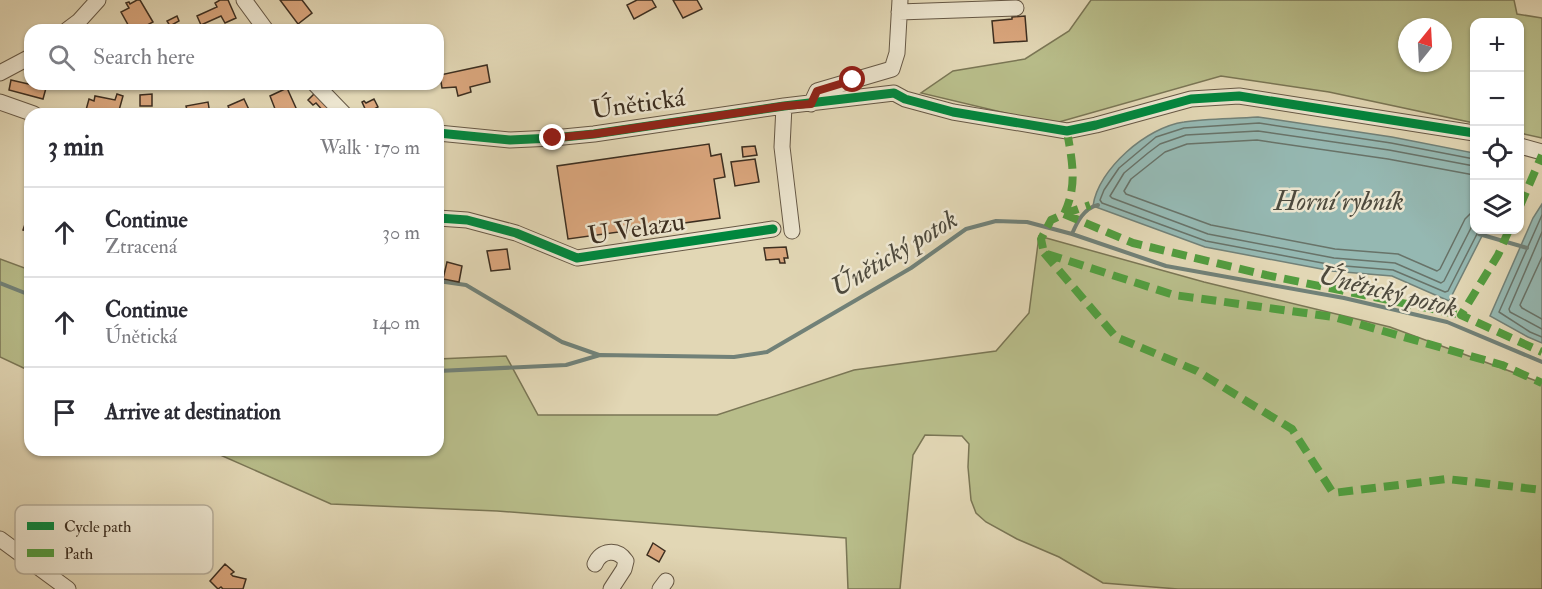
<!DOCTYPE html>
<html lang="en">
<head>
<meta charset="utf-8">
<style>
	body { margin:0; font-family:"IM FELL Double Pica",serif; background:#f2f2f3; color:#2b2b33 }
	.controls { position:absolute; right:18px; top:18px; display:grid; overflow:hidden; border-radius:12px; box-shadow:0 2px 4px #0004 }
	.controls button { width:54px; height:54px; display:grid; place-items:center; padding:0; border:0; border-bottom:2px solid #e1e1e2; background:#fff; color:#2b2b33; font:30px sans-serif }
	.compass { position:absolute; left:1398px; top:18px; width:54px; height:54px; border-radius:50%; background:#fff; box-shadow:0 2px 4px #0004; rotate:18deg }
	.stop { position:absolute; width:18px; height:18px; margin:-14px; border:4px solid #8f2418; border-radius:50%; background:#fff }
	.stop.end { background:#8f2418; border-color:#fff; box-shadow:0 2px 6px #0008 }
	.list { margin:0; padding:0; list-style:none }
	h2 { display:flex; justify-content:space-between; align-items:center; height:78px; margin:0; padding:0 24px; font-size:26px }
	h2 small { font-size:20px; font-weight:400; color:#7c7c81 }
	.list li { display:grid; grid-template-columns:39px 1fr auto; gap:18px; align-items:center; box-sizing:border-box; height:90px; padding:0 24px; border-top:2px solid #e1e1e2 }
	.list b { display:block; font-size:22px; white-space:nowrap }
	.list p { margin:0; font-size:20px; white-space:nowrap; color:#7c7c81 }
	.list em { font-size:20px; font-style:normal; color:#7c7c81 }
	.icon { flex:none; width:33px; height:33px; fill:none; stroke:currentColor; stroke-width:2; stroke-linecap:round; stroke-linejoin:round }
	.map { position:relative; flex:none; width:1542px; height:589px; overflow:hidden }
	.search { position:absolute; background:#fff; box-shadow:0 2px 4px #0004; left:24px; top:24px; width:420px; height:66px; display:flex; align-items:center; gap:15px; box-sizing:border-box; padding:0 21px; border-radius:18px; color:#7c7c81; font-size:22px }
	.panel { position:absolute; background:#fff; box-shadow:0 2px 4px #0004; left:24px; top:108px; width:420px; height:348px; border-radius:18px }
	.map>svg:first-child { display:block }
</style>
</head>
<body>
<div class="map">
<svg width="1542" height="589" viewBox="0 0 1542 589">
	<rect width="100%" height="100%" fill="#e2d7b5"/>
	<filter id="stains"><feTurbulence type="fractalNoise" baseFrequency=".00333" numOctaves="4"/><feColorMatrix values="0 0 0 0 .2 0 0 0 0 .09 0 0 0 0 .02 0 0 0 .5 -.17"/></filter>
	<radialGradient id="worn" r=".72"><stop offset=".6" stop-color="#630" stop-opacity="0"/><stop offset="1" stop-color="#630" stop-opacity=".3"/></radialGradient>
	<!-- green -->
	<path fill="#b8bd8a" stroke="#7a7655" stroke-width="1.5" fill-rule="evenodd" d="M1091,0H1514L1517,14L1542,18V138L1520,133V22H1474V123L1329,92L1221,76L1052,124L921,93L953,71L1025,59L1069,31ZM1407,27H1443V63H1407Z
		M1039,236L1204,282L1390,327L1542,383V589H1178L1103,583L1059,557L1017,539L986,522L976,513L971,500L968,467L969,444L962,436L925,435L913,455L900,589H848L846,538L497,511L331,504L209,450H438V359L506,356L538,415H717L854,370L996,351L1029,313Z
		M0,259L30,270V371L0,357Z"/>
	<!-- water -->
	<path fill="#95b8b2" stroke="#718178" stroke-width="1.5" d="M1258,117L1392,137L1474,153V230H1485L1449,301L1392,276L1332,271L1205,247L1093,206C1098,169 1147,127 1184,122C1208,118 1234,119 1258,117Z
		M1542,204V343L1528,337L1490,316L1533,218Z"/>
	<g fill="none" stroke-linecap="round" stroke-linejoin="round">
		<!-- shore -->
		<path stroke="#687369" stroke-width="1.5" d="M1474,159L1391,143L1259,123L1184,128L1156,137L1119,168L1104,190L1100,200L1102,203L1206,241L1333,265L1393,270L1445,292L1448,291L1479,230
			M1474,166L1389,150L1258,131L1186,135L1160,144L1148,153L1124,173L1110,196L1112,198L1208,234L1334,258L1395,263L1441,283L1444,281L1474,222
			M1474,175L1388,159L1257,140L1187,144L1165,152L1131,179L1124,191L1126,194L1211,225L1335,249L1398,254L1437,271L1440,269L1465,219L1474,210
			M1542,215L1499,312L1530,332L1542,337
			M1542,232L1509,309L1510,312L1542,329
			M1542,257L1520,305L1522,308L1542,319"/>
		<!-- stream -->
		<path stroke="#718178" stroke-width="4" d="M1072,234C1077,222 1084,208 1098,205
			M1479,234L1527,248
			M438,281L466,285L562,342L599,355
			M0,283L30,295
			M438,371L566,365L600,355L734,357L767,352L911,268L966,229L996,221L1027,222L1072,234L1166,266L1344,298L1447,322L1542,362"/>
	</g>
	<!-- building -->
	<path fill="#daa67d" stroke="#3c2e20" stroke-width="1.5" d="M137,0H140L153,22L138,30H131L121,12L129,8L126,3L129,2L130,4Z
		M220,0H228L236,18L225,23L221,16L201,25L197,16L217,7L215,3Z
		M280,0H302L312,13L298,24Z
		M637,0H652L656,7L634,19L627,5Z
		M673,0H697L702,9L683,18Z
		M177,16L179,21L170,26L167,21Z
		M1025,16L1027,41L994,43L992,21L1012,19V17Z
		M487,65L490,82L470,87L471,92L458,96L456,87L442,88L440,75Z
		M11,80L46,88L43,99L9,90Z
		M287,88L296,108L289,113L287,111L277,114L270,96Z
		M316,92L331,107L325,113L316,103L313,105L308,100Z
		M117,94L123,96L118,114H100L86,110L89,99L94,101L95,96L115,100Z
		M152,94V106H140V95Z
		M244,99L251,114H231L228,106Z
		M374,99L378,107L367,113L362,102L364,101L366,103Z
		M208,102L210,114H188L186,106Z
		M709,144L711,156L721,154L725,177L714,179L720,218L568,239L557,166Z
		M755,146L757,155L743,157L742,147Z
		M755,159L759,182L735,186L731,162Z
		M30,210V232L23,230Z
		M786,247L788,258H784L785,263H780L779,259L766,260L764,248Z
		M507,249L510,269L491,271L487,251Z
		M447,262L462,266L459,282L443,279Z
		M653,543L665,551L659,562L647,555Z
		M225,564L234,572L231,574L233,576L246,579L243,589H223L221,587L218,589L210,581Z"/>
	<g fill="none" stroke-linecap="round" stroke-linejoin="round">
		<defs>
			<path id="street" d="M244,0L266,30
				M899,12L1016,8
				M67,30L79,21L98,0
				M0,73L30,57
				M315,84L344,114
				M0,102L34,114
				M811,104L817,91L892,69L897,53L900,0
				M784,106L782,147L792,231
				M438,133L510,140L553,138L594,134L784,106L894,93L905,99L953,112L1067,131L1096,125L1191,99L1239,96L1474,133
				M1520,146L1542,152
				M438,218L467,220L516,233L577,258L773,229
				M0,539L68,589
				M595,564C601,550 617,548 626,561L624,569L611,589
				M660,589L666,581"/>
		</defs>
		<!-- street casing -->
		<use href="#street" stroke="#665845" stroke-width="17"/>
		<!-- street -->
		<use href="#street" stroke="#ece5cf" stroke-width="15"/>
		<!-- quiet -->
		<path stroke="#529d3f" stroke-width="8" stroke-dasharray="15 8" stroke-linecap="butt" d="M1067,131C1072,161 1078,185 1064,214L1051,220L1041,239L1044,253L1174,295L1334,317L1502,365L1542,383
			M1520,206L1542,155
			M1064,214L1133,243L1266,275L1461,315
			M1064,214L1090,205
			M1509,230L1498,255L1461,315L1542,352
			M1044,253L1116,337L1197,371L1292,429L1333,493L1447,479L1542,490"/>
		<defs>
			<path id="cycleway" d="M438,133L510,140L553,138L594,134L784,106L894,93L905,99L953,112L1067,131L1096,125L1191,99L1239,96L1474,133
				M438,218L467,220L516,233L577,258L773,229"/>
		</defs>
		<!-- cycleway casing -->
		<use href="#cycleway" stroke="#ece5cf" stroke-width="13"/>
		<!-- cycleway -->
		<use href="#cycleway" stroke="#00873e" stroke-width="9"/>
	</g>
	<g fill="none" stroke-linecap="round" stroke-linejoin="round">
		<!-- route -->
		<path stroke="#8f2418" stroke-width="8" d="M553,138L594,134L784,106L811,104L817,91L853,80"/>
	</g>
	<g text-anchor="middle" stroke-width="5" stroke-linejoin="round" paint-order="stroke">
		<!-- street labels -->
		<g font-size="26" fill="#3c2e20" stroke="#ece5cf">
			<text transform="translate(638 103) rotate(-8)" y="9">Únětická</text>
			<text transform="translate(636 228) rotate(-9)" y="9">U Velazu</text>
		</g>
		<!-- water labels -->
		<g font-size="27" font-style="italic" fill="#4e4a3d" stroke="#ece5cf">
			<text x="1339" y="210">Horní rybník</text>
			<text transform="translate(894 253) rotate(-31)" y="9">Únětický potok</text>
			<text transform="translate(1388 291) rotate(14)" y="9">Únětický potok</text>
		</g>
	</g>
	<!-- legend -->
	<rect x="15" y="505" width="198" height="69" rx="9" fill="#ece5cf" stroke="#b7ae9a" stroke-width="1.5"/>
	<rect x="27" y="522" width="27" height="8" fill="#00873e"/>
	<rect x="27" y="549" width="27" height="8" fill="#529d3f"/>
	<g font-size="16" fill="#3c2e20">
		<text x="64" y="532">Cycle path</text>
		<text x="64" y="559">Path</text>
	</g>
	<rect width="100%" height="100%" filter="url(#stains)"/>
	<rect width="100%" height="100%" fill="url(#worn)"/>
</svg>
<div class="controls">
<button>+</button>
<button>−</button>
<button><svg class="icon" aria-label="locate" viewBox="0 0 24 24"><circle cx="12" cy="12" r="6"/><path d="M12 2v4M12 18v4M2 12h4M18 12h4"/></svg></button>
<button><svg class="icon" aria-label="layers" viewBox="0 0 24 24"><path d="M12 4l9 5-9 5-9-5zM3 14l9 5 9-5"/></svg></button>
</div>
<svg class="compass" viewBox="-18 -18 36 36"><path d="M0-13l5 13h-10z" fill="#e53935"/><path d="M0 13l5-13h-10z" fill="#7c7c81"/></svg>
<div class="stop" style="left:853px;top:80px"></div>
<div class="stop end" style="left:553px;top:138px"></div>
<div class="search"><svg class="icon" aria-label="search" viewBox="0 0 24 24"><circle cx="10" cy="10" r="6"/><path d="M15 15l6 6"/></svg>Search here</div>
<section class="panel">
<h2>3 min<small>Walk · 170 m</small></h2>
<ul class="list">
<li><svg class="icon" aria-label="ahead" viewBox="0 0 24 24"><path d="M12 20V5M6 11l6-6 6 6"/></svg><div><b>Continue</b><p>Ztracená</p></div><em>30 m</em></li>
<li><svg class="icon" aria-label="ahead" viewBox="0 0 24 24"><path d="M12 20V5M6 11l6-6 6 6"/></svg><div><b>Continue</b><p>Únětická</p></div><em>140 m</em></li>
<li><svg class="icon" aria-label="arrive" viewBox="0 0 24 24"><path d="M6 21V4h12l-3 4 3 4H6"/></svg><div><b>Arrive at destination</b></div></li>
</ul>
</section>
</div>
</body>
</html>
